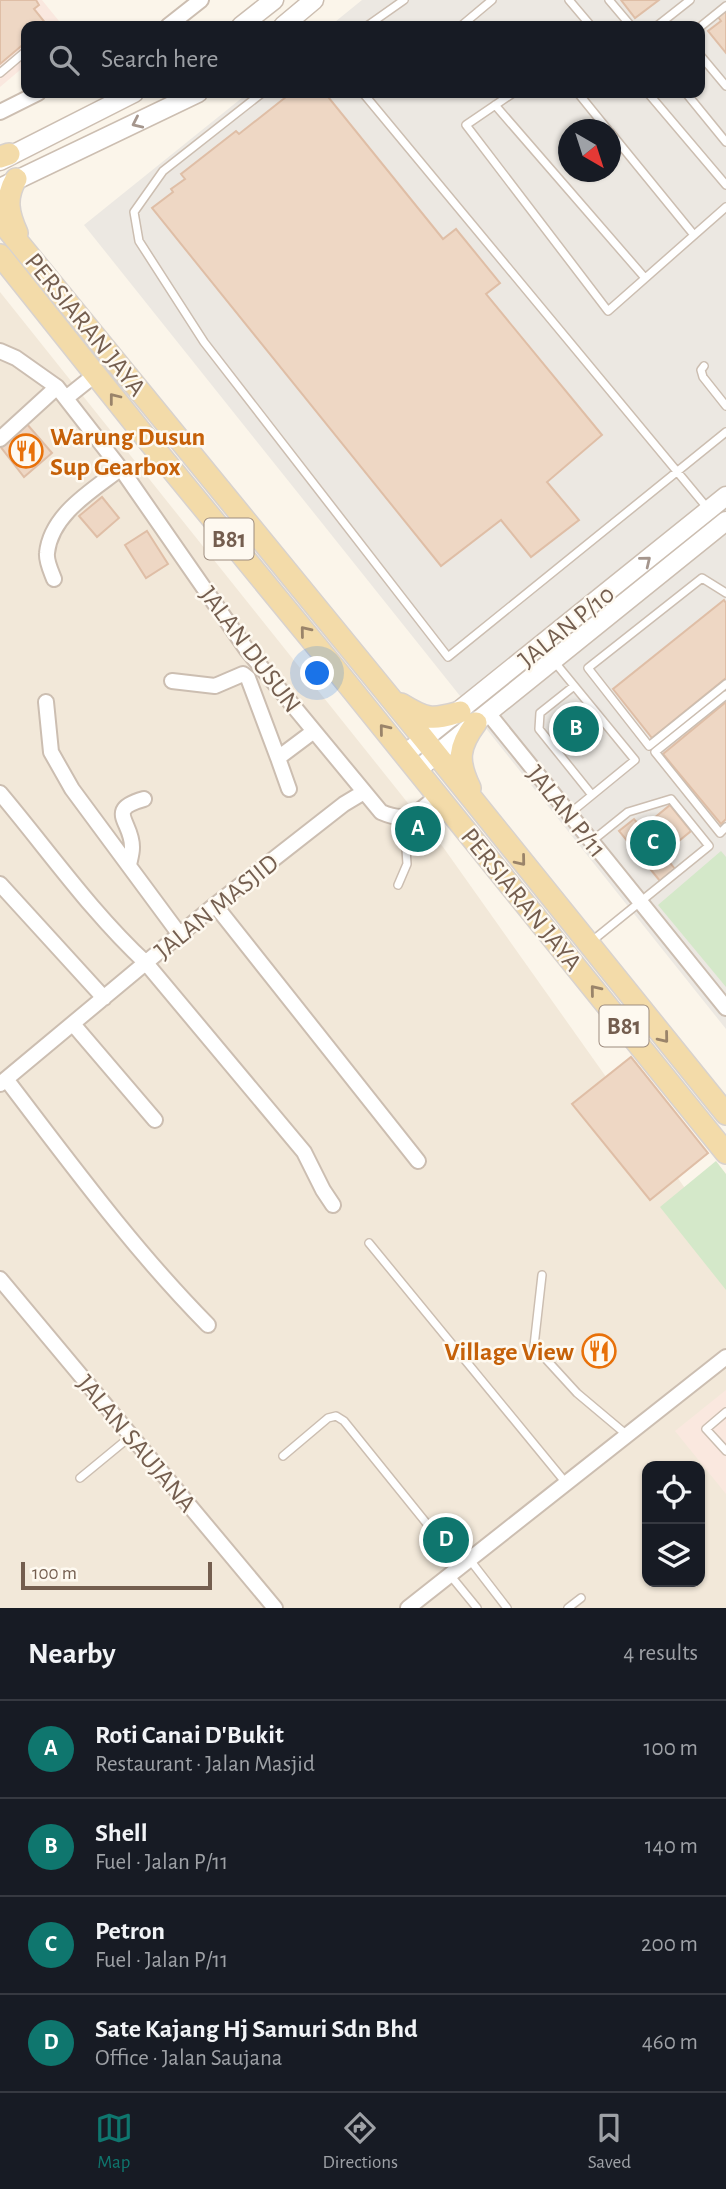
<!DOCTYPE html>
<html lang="en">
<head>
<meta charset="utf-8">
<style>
	body { margin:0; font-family:"Alegreya Sans",sans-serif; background:#242831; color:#f1f3f6 }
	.controls { position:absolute; right:21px; bottom:21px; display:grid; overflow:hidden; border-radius:14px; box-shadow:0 2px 5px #0004 }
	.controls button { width:63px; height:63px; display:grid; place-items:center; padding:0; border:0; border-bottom:2px solid #363941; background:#171b24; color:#f1f3f6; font:35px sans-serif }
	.compass { position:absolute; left:558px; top:119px; width:63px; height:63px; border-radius:50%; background:#171b24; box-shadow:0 2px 5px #0004; rotate:141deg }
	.scale { position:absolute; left:21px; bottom:18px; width:191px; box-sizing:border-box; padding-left:7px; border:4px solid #745e4f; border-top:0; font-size:19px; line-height:24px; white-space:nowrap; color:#745e4f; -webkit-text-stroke:5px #fef9f0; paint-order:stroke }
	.you { position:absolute; left:318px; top:674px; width:24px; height:24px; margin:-18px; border:5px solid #fff; border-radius:50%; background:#1a73e8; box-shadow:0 0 0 10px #1a73e833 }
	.badge { display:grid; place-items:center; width:46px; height:46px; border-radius:50%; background:#0f766e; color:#fff; font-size:23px; font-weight:700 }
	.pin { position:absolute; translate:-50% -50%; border:4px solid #fff; box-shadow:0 2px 7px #0006 }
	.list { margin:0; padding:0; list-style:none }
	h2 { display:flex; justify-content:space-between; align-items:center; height:91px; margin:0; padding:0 28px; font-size:30px }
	h2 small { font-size:23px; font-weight:400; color:#9ea1a6 }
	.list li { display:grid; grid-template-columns:46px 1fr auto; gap:21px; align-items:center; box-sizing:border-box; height:98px; padding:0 28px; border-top:2px solid #363941 }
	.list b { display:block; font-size:26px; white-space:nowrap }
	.list p { margin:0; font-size:23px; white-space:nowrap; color:#9ea1a6 }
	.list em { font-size:23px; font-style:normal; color:#9ea1a6 }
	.icon { flex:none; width:38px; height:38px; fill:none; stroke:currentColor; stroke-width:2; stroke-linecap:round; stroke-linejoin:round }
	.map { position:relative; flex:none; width:726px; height:1608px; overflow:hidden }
	.search { position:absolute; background:#171b24; box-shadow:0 2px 5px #0004; left:21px; right:21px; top:21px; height:77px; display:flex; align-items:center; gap:18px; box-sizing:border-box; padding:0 24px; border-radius:14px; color:#9ea1a6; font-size:26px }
	.sheet { height:483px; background:#171b24 }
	nav { display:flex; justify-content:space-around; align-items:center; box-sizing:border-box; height:98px; border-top:2px solid #363941; background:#171b24; font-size:19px; color:#9ea1a6 }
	nav a { display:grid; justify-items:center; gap:4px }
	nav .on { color:#0f766e }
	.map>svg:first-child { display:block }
</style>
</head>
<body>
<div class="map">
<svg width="726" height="1608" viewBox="0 0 726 1608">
	<rect width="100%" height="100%" fill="#fbf5ea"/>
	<!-- residential -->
	<path fill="#f2e8d9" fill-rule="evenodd" d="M0,292L443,847L726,1246V1608H0ZM647,1466H700V1582H647Z"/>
	<!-- commercial -->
	<path fill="#fae8df" d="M0,0H42L63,26H26V65L0,87Z
		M726,1390V1494L675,1431Z"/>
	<!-- industrial -->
	<path fill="#ece8e2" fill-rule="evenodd" d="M362,0H726V1029L84,225L248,93H700V26H330ZM568,130H610V172H568Z"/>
	<!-- green -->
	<path fill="#d4e8c9" d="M721,851L726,857V987L658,905Z
		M716,1161L726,1174V1290L660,1207Z"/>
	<!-- building -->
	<path fill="#eed7c4" stroke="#dfbea6" stroke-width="2" d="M0,0H36L39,5L34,9L47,25L26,26V42L0,64Z
		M621,0H659L635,18Z
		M726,11V53L708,31L721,21L718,17Z
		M291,93L294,95L297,93H325L443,239L456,229L500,283L486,294L602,435L547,482L579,520L531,557L501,520L441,566L152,208L173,192L171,189L185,179L181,174L236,131L239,134Z
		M26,423L52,453L24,477L0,446Z
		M102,497L119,518L97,537L79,516Z
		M147,531L168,564L146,578L125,545Z
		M724,600L726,603V678L652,738L613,689Z
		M726,702V819L721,824L663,754Z
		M670,805L691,831L663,854L675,869L660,881L619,831L634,819L642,828Z
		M631,1057L708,1153L650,1200L572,1104Z"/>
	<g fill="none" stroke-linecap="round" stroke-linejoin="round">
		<defs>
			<path id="service" d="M569,0L591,26
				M609,0L631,26
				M367,26L404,0
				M461,26L492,0
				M657,26L690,0
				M700,27L726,6
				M700,55L726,86
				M0,73L26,51
				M262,93L163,171L134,212L139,241L204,342L448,657L726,432
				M363,93L709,510
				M513,93L466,125L608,311L726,207
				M578,93L608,130
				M648,93L726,185
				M686,93L726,142
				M495,105L645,278
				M610,132L694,235
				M704,366L701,370L703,377L726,406
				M726,593L702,578L588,668L649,746L726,684
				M553,660L635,760L569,814
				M574,686L540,713L539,729L592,795
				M726,695L655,752L720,833L726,827
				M398,885L407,864L404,818
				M592,941L709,846L671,799L628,812L592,841
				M369,1243L566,1483
				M542,1275L534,1346L577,1393L627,1435
				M726,1412L706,1429L726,1451
				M283,1456L328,1418L336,1416L344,1421L461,1566
				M80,1478L131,1436
				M470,1560L507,1608
				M450,1575L477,1608
				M568,1608L581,1598"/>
			<path id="minor" d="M168,26L201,0
				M0,112L38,93
				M0,351L16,358L57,387L124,473L247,650L381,812C408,824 418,813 438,795
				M66,398L96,374
				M0,439L57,387
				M54,579C51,571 46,561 47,553C51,514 93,490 120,469
				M172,681L215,686L243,674L248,678L278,758L314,731
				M46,702L51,752L72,789L180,935
				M488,713L726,1008
				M278,758L289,789
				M0,793C48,850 91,912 146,963L304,1152L323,1190L333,1205
				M129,865C130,860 132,853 132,848C133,822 104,810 144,799
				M0,884L104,998
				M215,905L418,1161
				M73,1024L155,1120
				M6,1079C71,1164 133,1249 208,1325
				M0,1084L215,905L344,804L364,792
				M0,1279L275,1608
				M408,1608L726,1357"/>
			<path id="tertiary" d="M241,26L274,0
				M283,26L314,0
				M0,161L134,93
				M0,188L198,93
				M405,754L726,496
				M417,770L726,521"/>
			<path id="primary" d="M0,157L9,154
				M16,179C5,198 8,213 17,233
				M0,220L424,739L726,1114
				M0,255L151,444L337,671L726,1153
				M401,704C427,720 431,720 460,712
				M470,788C457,761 458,747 476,723"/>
		</defs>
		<!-- service casing -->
		<use href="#service" stroke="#ccbeb1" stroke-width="10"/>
		<!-- minor casing -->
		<use href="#minor" stroke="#ccbeb1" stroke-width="18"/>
		<!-- tertiary casing -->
		<use href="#tertiary" stroke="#ccbeb1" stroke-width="21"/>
		<!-- primary casing -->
		<use href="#primary" stroke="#d8d2ce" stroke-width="24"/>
		<!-- service -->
		<use href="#service" stroke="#fff" stroke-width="7"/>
		<!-- minor -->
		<use href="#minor" stroke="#fff" stroke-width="14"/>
		<!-- tertiary -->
		<use href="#tertiary" stroke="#fff" stroke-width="18"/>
		<!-- primary -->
		<use href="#primary" stroke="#f3dba9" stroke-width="21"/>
	</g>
	<!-- one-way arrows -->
	<defs><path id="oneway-chevron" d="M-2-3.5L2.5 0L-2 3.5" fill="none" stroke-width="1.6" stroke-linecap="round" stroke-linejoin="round" transform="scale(1.75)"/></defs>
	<g stroke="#a5968d">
		<use href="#oneway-chevron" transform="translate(137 123) rotate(155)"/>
		<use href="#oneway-chevron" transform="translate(646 561) rotate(-39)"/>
	</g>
	<g stroke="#9a846a">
		<use href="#oneway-chevron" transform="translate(114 398) rotate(-128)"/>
		<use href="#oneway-chevron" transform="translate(305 631) rotate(-129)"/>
		<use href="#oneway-chevron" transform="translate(384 729) rotate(-129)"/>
		<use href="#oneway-chevron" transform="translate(521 861) rotate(51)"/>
		<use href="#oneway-chevron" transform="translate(595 990) rotate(-129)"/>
		<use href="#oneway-chevron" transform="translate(664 1038) rotate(51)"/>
	</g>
	<!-- icons -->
	<defs>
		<symbol id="restaurant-ring" viewBox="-11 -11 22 22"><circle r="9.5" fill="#fef9f0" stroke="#e8710a" stroke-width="1.5"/><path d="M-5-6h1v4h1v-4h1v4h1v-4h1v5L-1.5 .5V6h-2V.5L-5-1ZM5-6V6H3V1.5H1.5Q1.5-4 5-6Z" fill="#e8710a"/></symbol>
	</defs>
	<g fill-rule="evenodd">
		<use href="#restaurant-ring" x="7" y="432" width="38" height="38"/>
		<use href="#restaurant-ring" x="580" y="1332" width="38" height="38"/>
	</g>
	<g text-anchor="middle" stroke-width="5" stroke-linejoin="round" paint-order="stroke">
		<!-- shield labels -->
		<g fill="#fef9f0" stroke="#9d8c7f" stroke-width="2">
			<rect x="204.5" y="518.5" width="49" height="41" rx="5"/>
			<rect x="599.5" y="1005.5" width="49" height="41" rx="5"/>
		</g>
		<g font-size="24" font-weight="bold" fill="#745e4f">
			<text x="229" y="547">B81</text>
			<text x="624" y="1034">B81</text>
		</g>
		<!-- street labels -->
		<g font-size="26" fill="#745e4f" stroke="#fef9f0">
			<text transform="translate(86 324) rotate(51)" y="9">PERSIARAN JAYA</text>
			<text transform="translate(566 626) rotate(-39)" y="9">JALAN P/10</text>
			<text transform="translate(251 649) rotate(53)" y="9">JALAN DUSUN</text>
			<text transform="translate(567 811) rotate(51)" y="9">JALAN P/11</text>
			<text transform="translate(522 899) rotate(51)" y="9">PERSIARAN JAYA</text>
			<text transform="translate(216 906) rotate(-39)" y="9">JALAN MASJID</text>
			<text transform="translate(137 1443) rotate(50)" y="9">JALAN SAUJANA</text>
		</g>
		<!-- food labels -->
		<g font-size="26" font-weight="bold" fill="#c56008" stroke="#fef9f0" text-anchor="start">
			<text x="50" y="445">Warung Dusun<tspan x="50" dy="30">Sup Gearbox</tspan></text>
			<text x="574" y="1360" text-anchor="end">Village View</text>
		</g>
	</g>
</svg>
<div class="controls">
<button><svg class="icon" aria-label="locate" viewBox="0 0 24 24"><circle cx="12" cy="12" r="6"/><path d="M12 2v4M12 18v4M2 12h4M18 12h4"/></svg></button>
<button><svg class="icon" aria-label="layers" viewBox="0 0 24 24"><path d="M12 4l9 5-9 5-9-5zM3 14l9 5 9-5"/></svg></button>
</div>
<svg class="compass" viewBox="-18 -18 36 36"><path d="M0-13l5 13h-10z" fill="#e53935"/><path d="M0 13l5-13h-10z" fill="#9ea1a6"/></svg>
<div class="scale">100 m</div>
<div class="you"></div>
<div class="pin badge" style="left:418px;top:829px">A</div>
<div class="pin badge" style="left:576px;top:729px">B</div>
<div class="pin badge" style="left:653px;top:843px">C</div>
<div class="pin badge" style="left:446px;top:1540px">D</div>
<div class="search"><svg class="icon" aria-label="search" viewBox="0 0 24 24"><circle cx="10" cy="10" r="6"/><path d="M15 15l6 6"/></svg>Search here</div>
</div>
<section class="sheet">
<h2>Nearby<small>4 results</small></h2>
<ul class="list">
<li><span class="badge">A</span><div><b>Roti Canai D'Bukit</b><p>Restaurant · Jalan Masjid</p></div><em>100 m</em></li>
<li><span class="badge">B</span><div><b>Shell</b><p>Fuel · Jalan P/11</p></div><em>140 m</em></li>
<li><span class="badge">C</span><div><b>Petron</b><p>Fuel · Jalan P/11</p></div><em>200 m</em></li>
<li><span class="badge">D</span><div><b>Sate Kajang Hj Samuri Sdn Bhd</b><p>Office · Jalan Saujana</p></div><em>460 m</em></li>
</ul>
</section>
<nav>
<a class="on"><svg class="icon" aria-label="map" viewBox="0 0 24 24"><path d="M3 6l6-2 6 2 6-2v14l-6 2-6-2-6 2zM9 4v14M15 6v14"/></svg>Map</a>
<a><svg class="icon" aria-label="directions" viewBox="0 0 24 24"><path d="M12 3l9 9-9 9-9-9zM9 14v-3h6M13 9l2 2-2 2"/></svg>Directions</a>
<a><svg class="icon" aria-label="saved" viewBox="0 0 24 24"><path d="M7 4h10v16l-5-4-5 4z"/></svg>Saved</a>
</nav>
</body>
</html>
